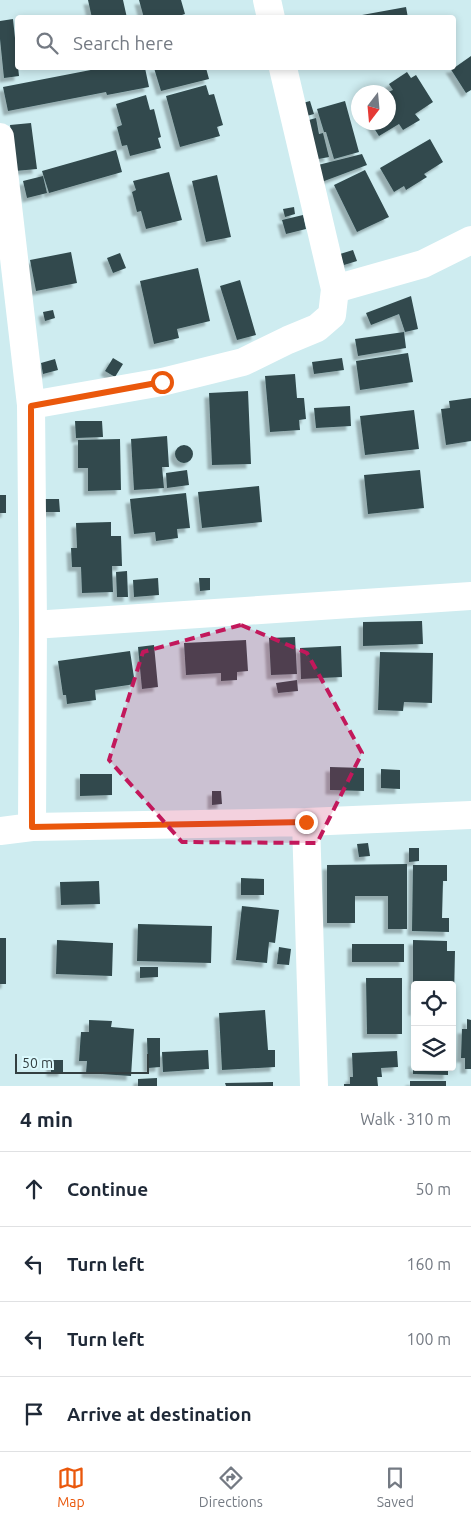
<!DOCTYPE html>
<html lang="en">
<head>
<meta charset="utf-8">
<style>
	body { margin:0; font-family:Ubuntu,sans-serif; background:#f6f6f7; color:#1f2937 }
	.controls { position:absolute; right:15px; bottom:15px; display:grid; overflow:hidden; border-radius:5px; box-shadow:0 2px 8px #0003 }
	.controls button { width:45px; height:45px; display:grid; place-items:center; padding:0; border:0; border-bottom:1px solid #e0e1e3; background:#fff; color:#1f2937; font:25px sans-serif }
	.compass { position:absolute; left:351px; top:85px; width:45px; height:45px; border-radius:50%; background:#fff; box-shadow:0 2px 8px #0003; rotate:196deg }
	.scale { position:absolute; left:15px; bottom:12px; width:134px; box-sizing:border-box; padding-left:5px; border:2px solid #333f41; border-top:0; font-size:14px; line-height:18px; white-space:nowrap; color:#333f41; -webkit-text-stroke:4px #dbf9fd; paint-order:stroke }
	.stop { position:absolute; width:15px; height:15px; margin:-11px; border:4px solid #ea580c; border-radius:50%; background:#fff }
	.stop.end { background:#ea580c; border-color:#fff; box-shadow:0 1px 5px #0008 }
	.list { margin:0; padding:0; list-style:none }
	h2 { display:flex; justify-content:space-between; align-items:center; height:65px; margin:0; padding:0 20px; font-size:21px }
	h2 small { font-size:16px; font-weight:400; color:#747a83 }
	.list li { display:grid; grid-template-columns:32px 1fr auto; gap:15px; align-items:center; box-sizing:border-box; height:75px; padding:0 20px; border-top:1px solid #e0e1e3 }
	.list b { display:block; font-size:19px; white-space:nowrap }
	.list em { font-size:16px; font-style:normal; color:#747a83 }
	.icon { flex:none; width:28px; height:28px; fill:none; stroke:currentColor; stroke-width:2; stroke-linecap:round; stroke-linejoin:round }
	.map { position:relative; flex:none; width:471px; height:1086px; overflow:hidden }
	.search { position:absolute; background:#fff; box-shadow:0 2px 8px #0003; left:15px; right:15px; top:15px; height:55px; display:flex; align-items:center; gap:12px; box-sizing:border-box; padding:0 18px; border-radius:5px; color:#747a83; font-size:19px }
	.sheet { height:365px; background:#fff }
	nav { display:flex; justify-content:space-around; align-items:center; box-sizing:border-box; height:70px; border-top:1px solid #e0e1e3; background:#fff; font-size:14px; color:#747a83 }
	nav a { display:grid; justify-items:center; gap:2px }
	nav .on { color:#ea580c }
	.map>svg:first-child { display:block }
</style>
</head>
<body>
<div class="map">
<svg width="471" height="1086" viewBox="0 0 471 1086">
	<defs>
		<filter id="shadow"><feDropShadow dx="-4.5" dy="4.5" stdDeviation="1" flood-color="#0004"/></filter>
	</defs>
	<rect width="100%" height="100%" fill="#ceecf0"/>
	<!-- building -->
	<path fill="#304a4d" filter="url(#shadow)" d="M88,0H123L127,18H92Z
		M139,0H181L185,14L179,16V18H144Z
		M406,7L408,18H351V17Z
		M13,19L19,76L4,78L0,39V21Z
		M471,56V90L466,93L450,68H454Z
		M101,68H145L149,87L107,95L106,92L8,111L3,87Z
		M154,68H206L209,79L161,91Z
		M407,72L411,78L416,75L433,102L415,114L420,120L403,130L399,124L379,136L370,122H388V92L393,90L389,84Z
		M206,85L209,95L214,94L223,125L217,127L220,136L180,147L166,96Z
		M146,95L150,110L154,109L161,137L158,138L161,148L130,156L127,145L122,146L117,127L122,125L116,104Z
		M310,101L314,114L303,117L299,104Z
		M345,101L359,152L334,159L326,132H324L317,109Z
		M316,118L319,134L323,133L329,157L313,160L305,121Z
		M31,123L37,169L15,171L10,125Z
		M430,139L443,162L424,174L427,177L406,190L404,186L394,192L380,168Z
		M116,150L122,172L49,193L42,171Z
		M362,154L367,165L319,183L314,166Z
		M365,170L389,217L357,232L334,185Z
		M169,172L182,220L146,229L141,211L137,212L132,192L136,190L133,181Z
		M217,175L231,237L206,242L192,181Z
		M43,176L47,193L27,198L23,181Z
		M294,207L295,214L285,217L283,209Z
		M303,215L306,229L286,234L282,220Z
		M353,250L357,261L344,265L340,254Z
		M71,252L77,283L36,291L30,260Z
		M120,253L126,268L113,273L107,258Z
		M198,268L210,321L177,329L179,338L154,344L140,281Z
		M240,280L256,335L237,340L220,286Z
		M411,296L418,329L405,332L399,314L371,325L366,313Z
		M53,310L55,318L45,321L43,312Z
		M404,332L406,348L358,356L355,339Z
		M408,353L413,382L360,390L356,361Z
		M113,358L123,364L115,377L105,371Z
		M342,358L344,370L314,374L312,362Z
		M55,359L58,370L43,374L41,363Z
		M295,374L297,398H304L306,419L299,420L300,430L270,432L265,376Z
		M248,391L251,464L212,465L209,393Z
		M471,398V441L446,445L441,409L450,408L449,401Z
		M350,406L351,426L316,428L314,408Z
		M414,410L419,449L365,455L360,416Z
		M75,421H102L103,437L76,438Z
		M167,436L169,467H162L164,488L134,490L131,439Z
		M120,439L121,490L88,491V468H78V440Z
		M175 454a9 9 0 1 1 18 0a9 9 0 1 1-18 0Z
		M187,470L189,485L167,488L166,473Z
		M420,470L424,508L368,514L364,475Z
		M259,486L262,522L202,528L198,492Z
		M186,493L190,528L177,529L178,538L156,541L155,532L134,534L130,499Z
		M0,495H6V513H0Z
		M44,499H59L60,512H45Z
		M111,522V536H121L122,566H112L113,592L82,593L81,567H72L71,548H77L76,523Z
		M127,571L128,597H117L116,572Z
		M158,578L159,595L134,597L133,580Z
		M199,578H210V590L200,591Z
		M422,621L423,644L363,646V622Z
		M295,637L297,674L271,675L269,638Z
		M246,640L248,671L237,672V680L221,681V673L186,675L184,643Z
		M154,645L158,687L142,689L138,647Z
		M341,646L342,677L301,679L300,648Z
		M130,651L135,684L95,690L96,700L67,704L66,695H63L58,661Z
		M380,652L433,653L432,703L404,702L403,711L378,710Z
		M297,680L298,691L278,693L276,683Z
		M330,767L364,768V791L330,790Z
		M381,769L400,770V789L381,788Z
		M80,774H112V795L80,796Z
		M212,791H221L222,804L212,805Z
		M368,843L370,856L359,857L357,844Z
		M409,848H419V861L409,862Z
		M407,864V929H388V896H355V923H327V865Z
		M413,865H447V881H443L442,918H449V932L412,931Z
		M241,878L264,879V895H241Z
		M99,881L100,904L61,905L60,882Z
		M242,906L279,910L275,943L269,942L267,963L236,960Z
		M138,924L212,926L211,963L137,961Z
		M0,938H6V984H0Z
		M57,940L113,943L112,976L56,974Z
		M413,940L447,941V951H455L454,998H452V985H415V1011H413Z
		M352,944H404V962H352Z
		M279,947L291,949L289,965L277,964Z
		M140,967H158V977L140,978Z
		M366,978H402V1034H367Z
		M265,1010L268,1050H275V1067L222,1070L219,1013Z
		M467,1019L471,1020V1069H465V1058H461L462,1029H467Z
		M89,1020L112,1021L111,1027L134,1029L131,1076L86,1073L87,1061H79L81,1032H89Z
		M147,1038H160V1067L148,1068Z
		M208,1050L209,1069L163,1072L162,1052Z
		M397,1051L398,1067L381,1068L382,1077H377L378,1086H344V1084H350V1077H353L352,1053Z
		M51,1060H63V1072H51Z
		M413,1062H415V1067H448V1075L413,1074Z
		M157,1078V1086H138V1079Z
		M410,1081H446V1086H410Z
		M273,1082V1086H226L225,1083Z"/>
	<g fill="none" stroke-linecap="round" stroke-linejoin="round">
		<!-- minor -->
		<path stroke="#fff" stroke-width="28" d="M267,0L271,18
			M0,137L31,405L33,625L32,827
			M335,289L423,264L471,240
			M31,405L162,382L243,362L288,340L317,328L332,315L335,289L283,68
			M33,625L471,596
			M306,822L314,1086
			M0,831L32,827L306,822L471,815"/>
	</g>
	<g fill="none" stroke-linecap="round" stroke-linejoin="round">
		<!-- route -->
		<path stroke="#ea580c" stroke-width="6" d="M162,382L31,406L32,827L306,822"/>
	</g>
	<!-- marked area -->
	<path fill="#c2185b" fill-opacity="0.2" stroke="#c2185b" stroke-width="4" stroke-dasharray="10 6" stroke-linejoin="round" d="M241,625L307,653L362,753L317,843L182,842L109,760L143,652Z"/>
</svg>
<div class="controls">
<button><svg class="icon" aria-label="locate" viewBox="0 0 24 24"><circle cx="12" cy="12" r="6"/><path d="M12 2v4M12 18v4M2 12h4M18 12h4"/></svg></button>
<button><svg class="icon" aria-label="layers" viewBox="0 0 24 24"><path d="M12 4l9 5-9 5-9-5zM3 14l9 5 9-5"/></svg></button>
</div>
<svg class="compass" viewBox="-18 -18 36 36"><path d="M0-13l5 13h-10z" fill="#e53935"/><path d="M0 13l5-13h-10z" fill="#747a83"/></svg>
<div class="scale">50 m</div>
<div class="stop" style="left:162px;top:382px"></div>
<div class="stop end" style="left:306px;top:822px"></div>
<div class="search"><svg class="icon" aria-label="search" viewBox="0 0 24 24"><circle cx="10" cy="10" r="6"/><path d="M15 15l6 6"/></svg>Search here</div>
</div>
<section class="sheet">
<h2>4 min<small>Walk · 310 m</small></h2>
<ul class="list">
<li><svg class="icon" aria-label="ahead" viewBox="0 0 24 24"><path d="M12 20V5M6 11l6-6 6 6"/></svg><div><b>Continue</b></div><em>50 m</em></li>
<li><svg class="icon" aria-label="left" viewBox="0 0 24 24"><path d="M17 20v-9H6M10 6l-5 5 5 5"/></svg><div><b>Turn left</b></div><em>160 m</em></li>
<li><svg class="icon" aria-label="left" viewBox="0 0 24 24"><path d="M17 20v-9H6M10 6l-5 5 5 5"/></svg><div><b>Turn left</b></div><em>100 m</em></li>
<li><svg class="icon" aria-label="arrive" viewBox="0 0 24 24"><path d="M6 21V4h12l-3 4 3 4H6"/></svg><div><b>Arrive at destination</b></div></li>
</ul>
</section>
<nav>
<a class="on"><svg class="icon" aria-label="map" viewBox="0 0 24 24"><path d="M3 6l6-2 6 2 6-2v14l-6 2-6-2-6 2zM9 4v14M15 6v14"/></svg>Map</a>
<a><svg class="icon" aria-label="directions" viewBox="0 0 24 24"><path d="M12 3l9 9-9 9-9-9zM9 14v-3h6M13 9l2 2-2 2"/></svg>Directions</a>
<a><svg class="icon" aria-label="saved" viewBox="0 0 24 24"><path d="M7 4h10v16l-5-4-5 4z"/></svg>Saved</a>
</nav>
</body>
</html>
